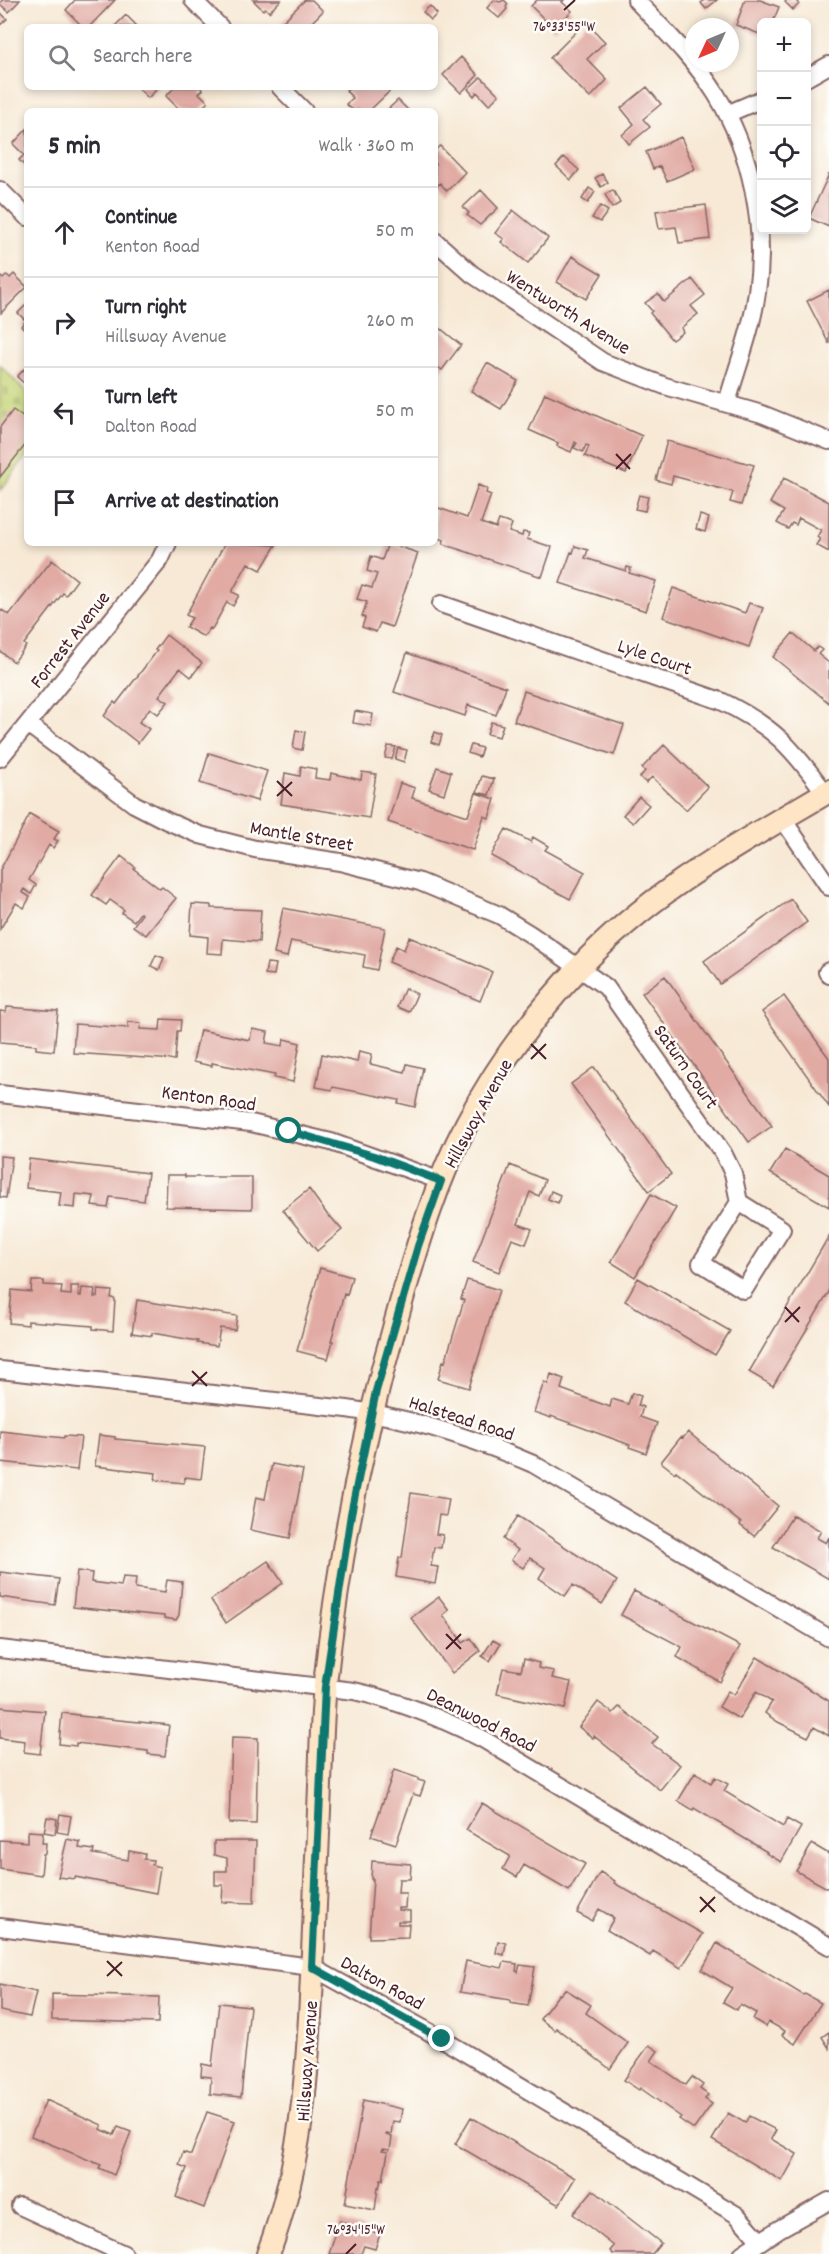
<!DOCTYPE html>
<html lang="en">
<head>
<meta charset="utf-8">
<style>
	body { margin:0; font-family:Dekko,sans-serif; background:#f2f2f3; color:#2b2b33 }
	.controls { position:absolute; right:18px; top:18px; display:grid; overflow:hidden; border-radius:9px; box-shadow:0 3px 9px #0003 }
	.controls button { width:54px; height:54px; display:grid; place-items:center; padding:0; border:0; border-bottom:2px solid #e1e1e2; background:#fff; color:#2b2b33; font:30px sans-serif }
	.compass { position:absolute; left:685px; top:18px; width:54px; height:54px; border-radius:50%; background:#fff; box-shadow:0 3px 9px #0003; rotate:226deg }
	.stop { position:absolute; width:18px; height:18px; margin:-14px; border:4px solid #0f766e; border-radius:50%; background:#fff }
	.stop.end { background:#0f766e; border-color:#fff; box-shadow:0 2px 6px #0008 }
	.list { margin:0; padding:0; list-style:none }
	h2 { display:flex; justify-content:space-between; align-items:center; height:78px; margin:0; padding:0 24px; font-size:26px }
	h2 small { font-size:20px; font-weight:400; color:#7c7c81 }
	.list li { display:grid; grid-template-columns:39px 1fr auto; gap:18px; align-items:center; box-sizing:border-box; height:90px; padding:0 24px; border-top:2px solid #e1e1e2 }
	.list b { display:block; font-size:22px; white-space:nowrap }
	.list p { margin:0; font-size:20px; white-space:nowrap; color:#7c7c81 }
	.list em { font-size:20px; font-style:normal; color:#7c7c81 }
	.icon { flex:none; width:33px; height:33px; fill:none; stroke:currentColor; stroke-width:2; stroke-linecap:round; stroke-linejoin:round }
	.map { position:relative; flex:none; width:829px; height:2254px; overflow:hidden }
	.search { position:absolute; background:#fff; box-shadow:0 3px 9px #0003; left:24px; top:24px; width:414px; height:66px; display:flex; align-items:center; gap:15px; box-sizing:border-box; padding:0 21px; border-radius:9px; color:#7c7c81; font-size:22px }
	.panel { position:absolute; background:#fff; box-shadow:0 3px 9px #0003; left:24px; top:108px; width:414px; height:438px; border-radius:9px }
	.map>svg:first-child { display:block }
</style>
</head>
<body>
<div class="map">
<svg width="829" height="2254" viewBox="0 0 829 2254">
	<defs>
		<pattern id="cemetery-stones" width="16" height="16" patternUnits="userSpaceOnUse" patternTransform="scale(1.5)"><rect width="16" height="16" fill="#c4d476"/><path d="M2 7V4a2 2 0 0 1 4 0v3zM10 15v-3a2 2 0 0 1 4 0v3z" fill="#aab666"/></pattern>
	</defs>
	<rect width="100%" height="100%" fill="#fdfcf7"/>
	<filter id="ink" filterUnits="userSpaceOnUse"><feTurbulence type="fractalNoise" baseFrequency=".0167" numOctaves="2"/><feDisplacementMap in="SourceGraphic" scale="12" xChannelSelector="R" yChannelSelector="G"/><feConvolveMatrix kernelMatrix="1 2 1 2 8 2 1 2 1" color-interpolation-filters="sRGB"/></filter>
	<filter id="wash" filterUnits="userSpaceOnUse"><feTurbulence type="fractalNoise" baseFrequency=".008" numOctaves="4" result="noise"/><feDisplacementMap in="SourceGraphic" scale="24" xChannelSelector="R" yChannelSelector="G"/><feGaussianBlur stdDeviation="1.35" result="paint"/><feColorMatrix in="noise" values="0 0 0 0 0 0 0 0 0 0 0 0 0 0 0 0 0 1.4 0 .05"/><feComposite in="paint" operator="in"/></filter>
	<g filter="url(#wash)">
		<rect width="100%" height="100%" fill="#f7e9d5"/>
		<!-- cemetery -->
		<path fill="url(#cemetery-stones)" stroke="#877a50" stroke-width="1.5" d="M0,365L27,393V455L0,491Z"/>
		<g id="blocks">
			<!-- building -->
			<path fill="#e1aba4" d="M2,0H20L9,12L0,4Z
				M75,0H115L89,27H83L66,10Z
				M253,0H281L269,12L265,8L263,10Z
				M305,0H312L323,11L312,22L317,27H283L280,24Z
				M494,0L500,2L504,0L508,4L506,7L507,9L499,18L487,8Z
				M537,0H564L562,2L572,11L554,29L531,6Z
				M704,0H717L706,9L701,3Z
				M745,0H760L779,7L773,22H762V35L736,25Z
				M787,0H795L799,4L793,10L785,2Z
				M430,6L437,14L431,20L423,12Z
				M0,12L7,19L0,25Z
				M126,15L138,27H114Z
				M586,22L605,42L587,59L607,80L590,98L550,58Z
				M461,57L478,75L461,93L443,75Z
				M481,77L499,95L489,105L477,92L474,96L468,89Z
				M137,87H159L148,98Z
				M175,87H200L203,90L199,93L208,102L199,111H181L166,96Z
				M350,87H390L392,89L369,111H362L360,109L354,111L346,104L353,98L346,91Z
				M647,87L661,104L643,119L650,127L629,144L622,135L634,124L621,108Z
				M398,100L409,111H386Z
				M27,129V168L19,160L24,155L13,144Z
				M681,137L695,169L667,181L660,166L653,169L646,152Z
				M440,146L465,172L447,191L440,183L435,188V150Z
				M564,157L579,170L571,180L556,166Z
				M602,174L608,182L601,187L595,178Z
				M829,174V227L809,218Z
				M589,188L595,192L588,203L582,199Z
				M481,190L498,208L480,225L467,215L469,213L463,207Z
				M613,190L620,203L612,208L605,194Z
				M706,205L710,239L679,243L676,227L659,229L656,211Z
				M600,206L608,211L600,222L592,218Z
				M513,210L548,238L528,263L501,242L504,239L495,233Z
				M572,256L602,274L586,299L557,282Z
				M14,274L27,287L1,313L0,276L3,279L7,275L10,278Z
				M692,279L705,295L691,306L698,314L681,328L683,332L672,340L650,313L652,311L645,303L658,294L664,302Z
				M829,290V344L807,301Z
				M27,304V331L21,326L26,321L18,313Z
				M435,324L461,345L442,370L435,365Z
				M487,363L518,381L501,409L471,391Z
				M24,369L27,372V380L24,383L17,377Z
				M545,393L642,436L626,473L585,456L589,446L586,445L583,452L574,448L577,443L575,442L571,452L557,446L558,443L529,430Z
				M13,410L27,420V443L0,477V427Z
				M667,441L754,465L741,505L730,502L733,492L673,476L671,484L656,480Z
				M784,478L829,502V552L816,545L820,539L817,537L821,530L799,518L796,525L792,523L788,529L777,523L784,511L770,503Z
				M478,485L487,489L486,493L491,495L481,523L496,528L499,520L512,524L509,532L522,536L523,532L529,533L527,539L552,547L542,577L443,544L444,540L435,537L436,507L467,518Z
				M639,495L648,497L645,511L635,509Z
				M700,515L709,518L705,532L696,529Z
				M225,543L276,545L261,570L248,563L232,592L239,595L233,606L227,602L212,629L210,628L204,637L186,627L192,618L186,615Z
				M388,543L418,553L392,627L380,623L376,632L362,627L365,618L362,616L367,602L357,599L362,585L372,588L377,574L367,571L371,556L382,560Z
				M575,546L588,550L585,558L626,571L627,567L631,568L629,573L656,581L646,611L560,583L571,552L573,553Z
				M52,560L77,580L66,595L63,593L24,644L26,646L14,662L0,651V613L2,610L9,615Z
				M673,588L745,613L749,603L763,608L749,647L663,617Z
				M793,633L814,651L818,647L822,650L818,654L829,663V703L773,657Z
				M166,635L202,663L191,677L180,668L159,696L168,702L158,714L150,708L139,722L149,729L138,743L104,716L114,702L116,704L157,651L155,650Z
				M407,653L506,687L496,715L468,705L465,716L394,692Z
				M524,691L624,725L614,755L514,721Z
				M355,711L373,714L371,726L353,723Z
				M491,722L503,725L499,737L487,734Z
				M296,730L305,732L302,750L293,748Z
				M435,732L442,735L439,745L431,742Z
				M471,745L482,748L479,757L468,753Z
				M664,745L708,787L686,810L652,777L646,783L640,777L645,771L642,768Z
				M388,746L396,747L392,759L385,758Z
				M398,748L407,750L404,762L395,759Z
				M209,753L267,771L257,801L200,783Z
				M301,766L316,769L315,778L330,780L331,773L361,780L362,772L376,774L369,818L281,804L285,773L300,776Z
				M437,767L451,772L444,794L429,789Z
				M482,776L494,779L489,795L477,792Z
				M400,783L415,788L412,798L468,816L476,793L495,799L489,818L484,816L473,850L388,822Z
				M639,797L649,805L633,823L623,815Z
				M30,814L59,831L54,839L58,841L53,848L49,845L29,880L36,885L31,894L24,889L22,892L30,897L24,908L16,903L0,929V870Z
				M506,829L531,842L533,837L548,846L545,850L585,872L570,899L491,856Z
				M121,856L135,867L134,869L160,889L162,887L176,898L146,935L133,926L142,914L140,913L134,921L122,913L124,910L110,900L106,905L92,895Z
				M791,899L807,922L720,984L704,961Z
				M192,904L211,905V908L261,910L259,942L223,939L222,954L207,953L208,937L190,935Z
				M283,908L385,928L377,970L363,967L365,955L291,941L287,957L274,954Z
				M409,937L492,972L480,1001L389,962L396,946L404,950Z
				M156,955L164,958L159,970L151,966Z
				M267,963L276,964L274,975L265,974Z
				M665,976L772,1126L749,1142L642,993Z
				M405,988L417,994L409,1012L397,1007Z
				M784,996L829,1058V1107L762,1012Z
				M7,1007L58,1011L54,1051L36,1049V1045L0,1042V1011L6,1012Z
				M161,1019L181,1020L180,1031H177L175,1060L73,1053L75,1024L128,1028V1022L141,1023L140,1029L160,1030Z
				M252,1029L268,1032L266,1043L283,1046L284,1039L300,1043L293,1082L274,1078L275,1075L212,1063V1066L193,1062L200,1030L250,1040Z
				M359,1051L372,1054L370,1064L405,1072L407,1064L423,1068L415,1107L398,1103L399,1100L333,1087L332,1090L316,1087L322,1054L357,1062Z
				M594,1067L671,1174L649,1191L571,1084Z
				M785,1149L829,1175V1207L770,1173Z
				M0,1156L12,1157L6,1198L0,1197Z
				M29,1159L148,1173L144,1201L110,1197L108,1208L92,1206L94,1196L76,1194L75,1208L59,1206L61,1192L26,1188Z
				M510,1165L545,1180L539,1196L530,1192L518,1224L532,1229L526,1244L512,1239L499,1272L473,1262Z
				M167,1175H185V1177H252V1209L166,1207Z
				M309,1189L329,1217L330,1216L342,1230L317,1251L283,1210Z
				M551,1191L560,1195L558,1203L548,1199Z
				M651,1194L676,1208L635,1277L611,1262Z
				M829,1236V1292L773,1386L749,1372Z
				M320,1268L352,1277L347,1295L344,1294L331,1341H333L328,1359L297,1351Z
				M638,1278L730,1331L715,1355L625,1301Z
				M467,1280L499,1290L469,1388L438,1379L443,1361L445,1362L464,1300L461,1299Z
				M32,1281H44V1285L62,1286L61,1294L71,1295V1286H79L78,1296H81L82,1288L95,1289L94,1297H97L98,1290L112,1291L111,1298L115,1299L113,1331L93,1329V1326L28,1321V1325L9,1323L12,1290L31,1292Z
				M137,1300L237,1316L235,1330L220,1328L217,1346L197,1343L198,1341L152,1333V1336L132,1333Z
				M551,1374L564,1379L561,1389L610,1407L612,1399L628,1404L632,1393L641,1396L638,1405L643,1407L640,1417L657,1423L646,1453L629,1447L630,1445L551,1416V1418L534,1412L544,1382L548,1384Z
				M0,1431L64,1438V1436L81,1437L77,1470L0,1462Z
				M688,1432L778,1506L754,1536L740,1525L741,1523L676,1471L675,1473L661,1462L681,1437L683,1438Z
				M99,1435L115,1437V1439L205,1447L201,1479L185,1477L184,1483L155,1480L156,1473L95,1466Z
				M272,1464L303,1470L290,1538L250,1530L256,1497L265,1499Z
				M411,1493L449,1499L446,1516L439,1515L436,1534L443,1535L441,1548L434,1547L431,1566L438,1567L435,1584L396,1577L399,1558H402Z
				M793,1515L821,1531L817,1538L826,1543L829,1537V1579L773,1547Z
				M518,1516L617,1581L602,1604L573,1585L565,1596L539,1578L545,1568L530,1558L523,1568L511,1560L518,1550L503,1539Z
				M268,1561L283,1583L226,1623L211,1600Z
				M77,1571L92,1573L91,1582L121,1586L123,1577L136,1578L135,1588L165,1592L167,1580L182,1582L179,1615L176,1620L164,1618V1616L73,1607Z
				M0,1572L59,1579L55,1605L0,1597Z
				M634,1591L740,1646L720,1682L677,1657L682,1647L621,1615Z
				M439,1597L449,1610L443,1615L463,1643L471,1638L480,1651L452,1673L411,1618Z
				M493,1640L500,1644L490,1661L482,1656Z
				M757,1657L829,1701V1736L814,1727L808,1737L778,1722L765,1713L772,1702L756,1692L739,1719L719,1707L728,1691L734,1695Z
				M524,1659L539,1663L538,1668L554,1671L552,1678L571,1682L565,1709L497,1694L503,1668L521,1671Z
				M598,1702L613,1713L619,1707L658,1737L652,1744L680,1765L660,1790L594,1736L593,1738L579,1727Z
				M0,1707L45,1711L40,1754L24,1752L25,1741L0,1738Z
				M62,1713L79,1715V1716L169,1725L165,1756L148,1754V1751L76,1743V1746L59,1744Z
				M232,1737L258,1738L256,1824L229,1823Z
				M394,1770L418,1778V1780L425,1782L420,1796L413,1794L396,1844L371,1836Z
				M695,1773L711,1783L715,1777L728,1784L724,1791L783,1827L787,1819L801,1827L781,1862L766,1853L767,1852L694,1808L693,1810L678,1801Z
				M482,1803L585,1864L569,1891L524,1865L517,1877L503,1869L510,1856L466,1830Z
				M60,1814L71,1816L68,1834L57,1832Z
				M47,1817L57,1819L55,1834L44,1832Z
				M28,1831L43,1832L42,1843H46L45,1854H43L41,1875L0,1869V1840L28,1842Z
				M67,1839L80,1842L79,1848L94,1850L93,1854L128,1860L129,1851L145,1854L144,1859L153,1860L152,1865L160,1867L156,1893L75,1877V1879L58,1877Z
				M214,1841H256L254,1903L222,1902L223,1885H215V1871H227V1858L214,1855Z
				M812,1844L829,1854V1889L796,1871Z
				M372,1861L411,1864L410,1879H399L398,1893H406L405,1908H398V1910L410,1911V1921H398V1924H409L408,1937L369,1938L373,1879H371Z
				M600,1872L615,1881L614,1883L703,1934L681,1968L653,1951L650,1956L607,1930L614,1918L599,1909L592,1921L577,1913Z
				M498,1941L506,1943L504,1955L496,1953Z
				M717,1943L803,1995L805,1994L821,2003L795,2044L782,2035L785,2031L769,2022L766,2027L753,2019L756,2013L740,2004L737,2010L723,2002L732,1988L702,1970Z
				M466,1961L502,1968L504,1962L517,1964L516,1971L518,1972L520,1965L535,1967L528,2006L510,2003V2000L460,1992Z
				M0,1984L36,1992L30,2017L0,2011Z
				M565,1989L591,2005L586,2013L628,2043L610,2069L556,2028L555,2030L540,2019L559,1994L560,1995Z
				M52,1994L159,1997L158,2023L52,2020Z
				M219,2003L250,2006L241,2097L210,2094L211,2077L201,2076L202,2064L212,2066Z
				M829,2032V2048L822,2037Z
				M649,2045L658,2051L651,2061L686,2085L692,2077L703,2085L700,2089L708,2095L705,2099L712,2104L694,2129L679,2119L681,2117L640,2088L639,2090L624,2080Z
				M46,2100L102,2125L100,2129L114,2135L118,2127L131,2132L114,2175L99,2168L101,2165L31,2136Z
				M363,2100L402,2109L400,2122L393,2121L391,2134H386V2135L392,2137L390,2150L383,2149L382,2151L388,2152L383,2180L381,2179L379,2188L378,2187L375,2210L345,2204Z
				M207,2112L235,2121L204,2208L176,2197L187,2168L179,2165L183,2152L191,2155Z
				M728,2113L745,2123L749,2116L776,2130L771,2139L797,2154L782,2181L712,2140Z
				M471,2117L575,2178L559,2205L455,2144Z
				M593,2190L661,2243L652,2254H613L610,2251L614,2246L573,2214Z
				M340,2221L380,2234L375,2249L364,2246L361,2254H329Z"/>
		</g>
	</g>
	<g filter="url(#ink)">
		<use href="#blocks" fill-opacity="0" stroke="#876666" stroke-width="1.5"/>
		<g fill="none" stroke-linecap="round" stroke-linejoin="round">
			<defs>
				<path id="street" d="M193,0L220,27
					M636,0C664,30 694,59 716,94C751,150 767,227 757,292C752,330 737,367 727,403
					M806,78L829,65
					M280,87L304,111
					M727,114L762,99
					M0,190L27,217
					M435,241L472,274L603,362L665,386L762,414L829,441
					M441,604L721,701C773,726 792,747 825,793
					M29,725L134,804L167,821L200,835L255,849L340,862L420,882L499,915L530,934L606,987L723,1153L733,1173L739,1202L701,1263L744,1290L782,1229L739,1202
					M0,758L160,560L168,543
					M782,818L829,887
					M829,971L827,972L829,975
					M0,1094L251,1123L331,1142L441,1181
					M0,1370L347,1409C412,1418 473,1438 533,1464L829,1638
					M0,1649L354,1691C399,1701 439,1717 481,1738L829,1946
					M0,1927L312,1967L442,2039L737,2215L760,2241
					M20,2206L124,2254
					M742,2254L779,2229L829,2201"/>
				<path id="secondary" d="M268,2254C302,2164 308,2071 312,1976C314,1921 317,1865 319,1810C321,1768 321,1726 325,1685C338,1558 364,1432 399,1310C417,1246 436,1182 467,1123C497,1066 535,1014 579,968C651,891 739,844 829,791"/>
			</defs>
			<!-- street casing -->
			<use href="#street" stroke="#876666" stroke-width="20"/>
			<!-- secondary casing -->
			<use href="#secondary" stroke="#876666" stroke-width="26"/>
			<!-- street -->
			<use href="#street" stroke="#fff" stroke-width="16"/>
			<!-- secondary -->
			<use href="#secondary" stroke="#fde5c5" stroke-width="22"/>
		</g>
	</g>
	<g fill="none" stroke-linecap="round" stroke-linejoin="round" filter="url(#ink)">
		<!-- route -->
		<path stroke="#0f766e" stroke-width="8" d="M289,1131L374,1156L441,1181L418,1246L376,1391L351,1514L325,1687L312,1967L442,2039"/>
	</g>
	<!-- ticks -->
	<path fill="none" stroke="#4a1f2b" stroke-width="2" d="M564,10L575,0M616,454L630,469M616,469L631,454M277,781L292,796M277,796L292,782M531,1044L546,1059M531,1059L546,1044M785,1307L799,1322M785,1322L800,1307M192,1371L207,1386M192,1386L207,1372M446,1634L461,1649M446,1649L461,1634M700,1897L715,1912M700,1912L715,1897M107,1961L122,1976M107,1976L122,1962M346,2254L356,2244"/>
	<g text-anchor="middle" stroke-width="5" stroke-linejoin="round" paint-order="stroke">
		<!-- street labels -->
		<g font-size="20" fill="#4a1f2b" stroke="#fdfcf7">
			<text transform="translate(569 311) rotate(32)" y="7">Wentworth Avenue</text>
			<text transform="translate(69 639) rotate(-52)" y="7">Forrest Avenue</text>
			<text transform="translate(655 656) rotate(19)" y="7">Lyle Court</text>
			<text transform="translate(302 835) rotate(10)" y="7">Mantle Street</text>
			<text transform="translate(687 1066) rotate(55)" y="7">Saturn Court</text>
			<text transform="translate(209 1097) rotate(8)" y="7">Kenton Road</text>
			<text transform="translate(477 1113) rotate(-61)" y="7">Hillsway Avenue</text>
			<text transform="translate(462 1417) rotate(18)" y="7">Halstead Road</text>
			<text transform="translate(482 1719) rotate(27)" y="7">Deanwood Road</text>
			<text transform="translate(383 1982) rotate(29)" y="7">Dalton Road</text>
			<text transform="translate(306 2061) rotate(-86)" y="7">Hillsway Avenue</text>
		</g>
	</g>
	<g font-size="15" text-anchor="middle" fill="#4a1f2b" stroke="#fdfcf7" stroke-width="5" stroke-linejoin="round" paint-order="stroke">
		<text x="564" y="31">76°33'55"W</text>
		<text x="356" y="2234">76°34'15"W</text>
	</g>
</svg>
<div class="controls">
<button>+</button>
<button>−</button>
<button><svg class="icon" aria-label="locate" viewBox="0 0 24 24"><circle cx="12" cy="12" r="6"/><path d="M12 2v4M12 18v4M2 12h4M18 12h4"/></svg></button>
<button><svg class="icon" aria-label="layers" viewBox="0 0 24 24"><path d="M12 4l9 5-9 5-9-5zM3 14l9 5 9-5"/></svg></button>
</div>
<svg class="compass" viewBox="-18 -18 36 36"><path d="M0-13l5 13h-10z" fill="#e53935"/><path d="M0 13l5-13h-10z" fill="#7c7c81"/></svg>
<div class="stop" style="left:289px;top:1131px"></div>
<div class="stop end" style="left:442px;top:2039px"></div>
<div class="search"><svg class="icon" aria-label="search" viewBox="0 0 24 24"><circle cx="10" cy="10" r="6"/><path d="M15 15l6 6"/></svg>Search here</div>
<section class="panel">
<h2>5 min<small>Walk · 360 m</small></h2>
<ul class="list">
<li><svg class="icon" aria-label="ahead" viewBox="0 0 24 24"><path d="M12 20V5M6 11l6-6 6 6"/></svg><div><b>Continue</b><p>Kenton Road</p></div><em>50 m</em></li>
<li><svg class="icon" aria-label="right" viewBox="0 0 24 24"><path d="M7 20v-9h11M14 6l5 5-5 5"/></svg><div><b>Turn right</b><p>Hillsway Avenue</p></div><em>260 m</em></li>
<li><svg class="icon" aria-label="left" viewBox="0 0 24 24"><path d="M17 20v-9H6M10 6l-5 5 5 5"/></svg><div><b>Turn left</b><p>Dalton Road</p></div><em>50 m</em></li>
<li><svg class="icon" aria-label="arrive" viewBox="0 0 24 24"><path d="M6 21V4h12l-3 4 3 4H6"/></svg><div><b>Arrive at destination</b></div></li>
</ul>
</section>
</div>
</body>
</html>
